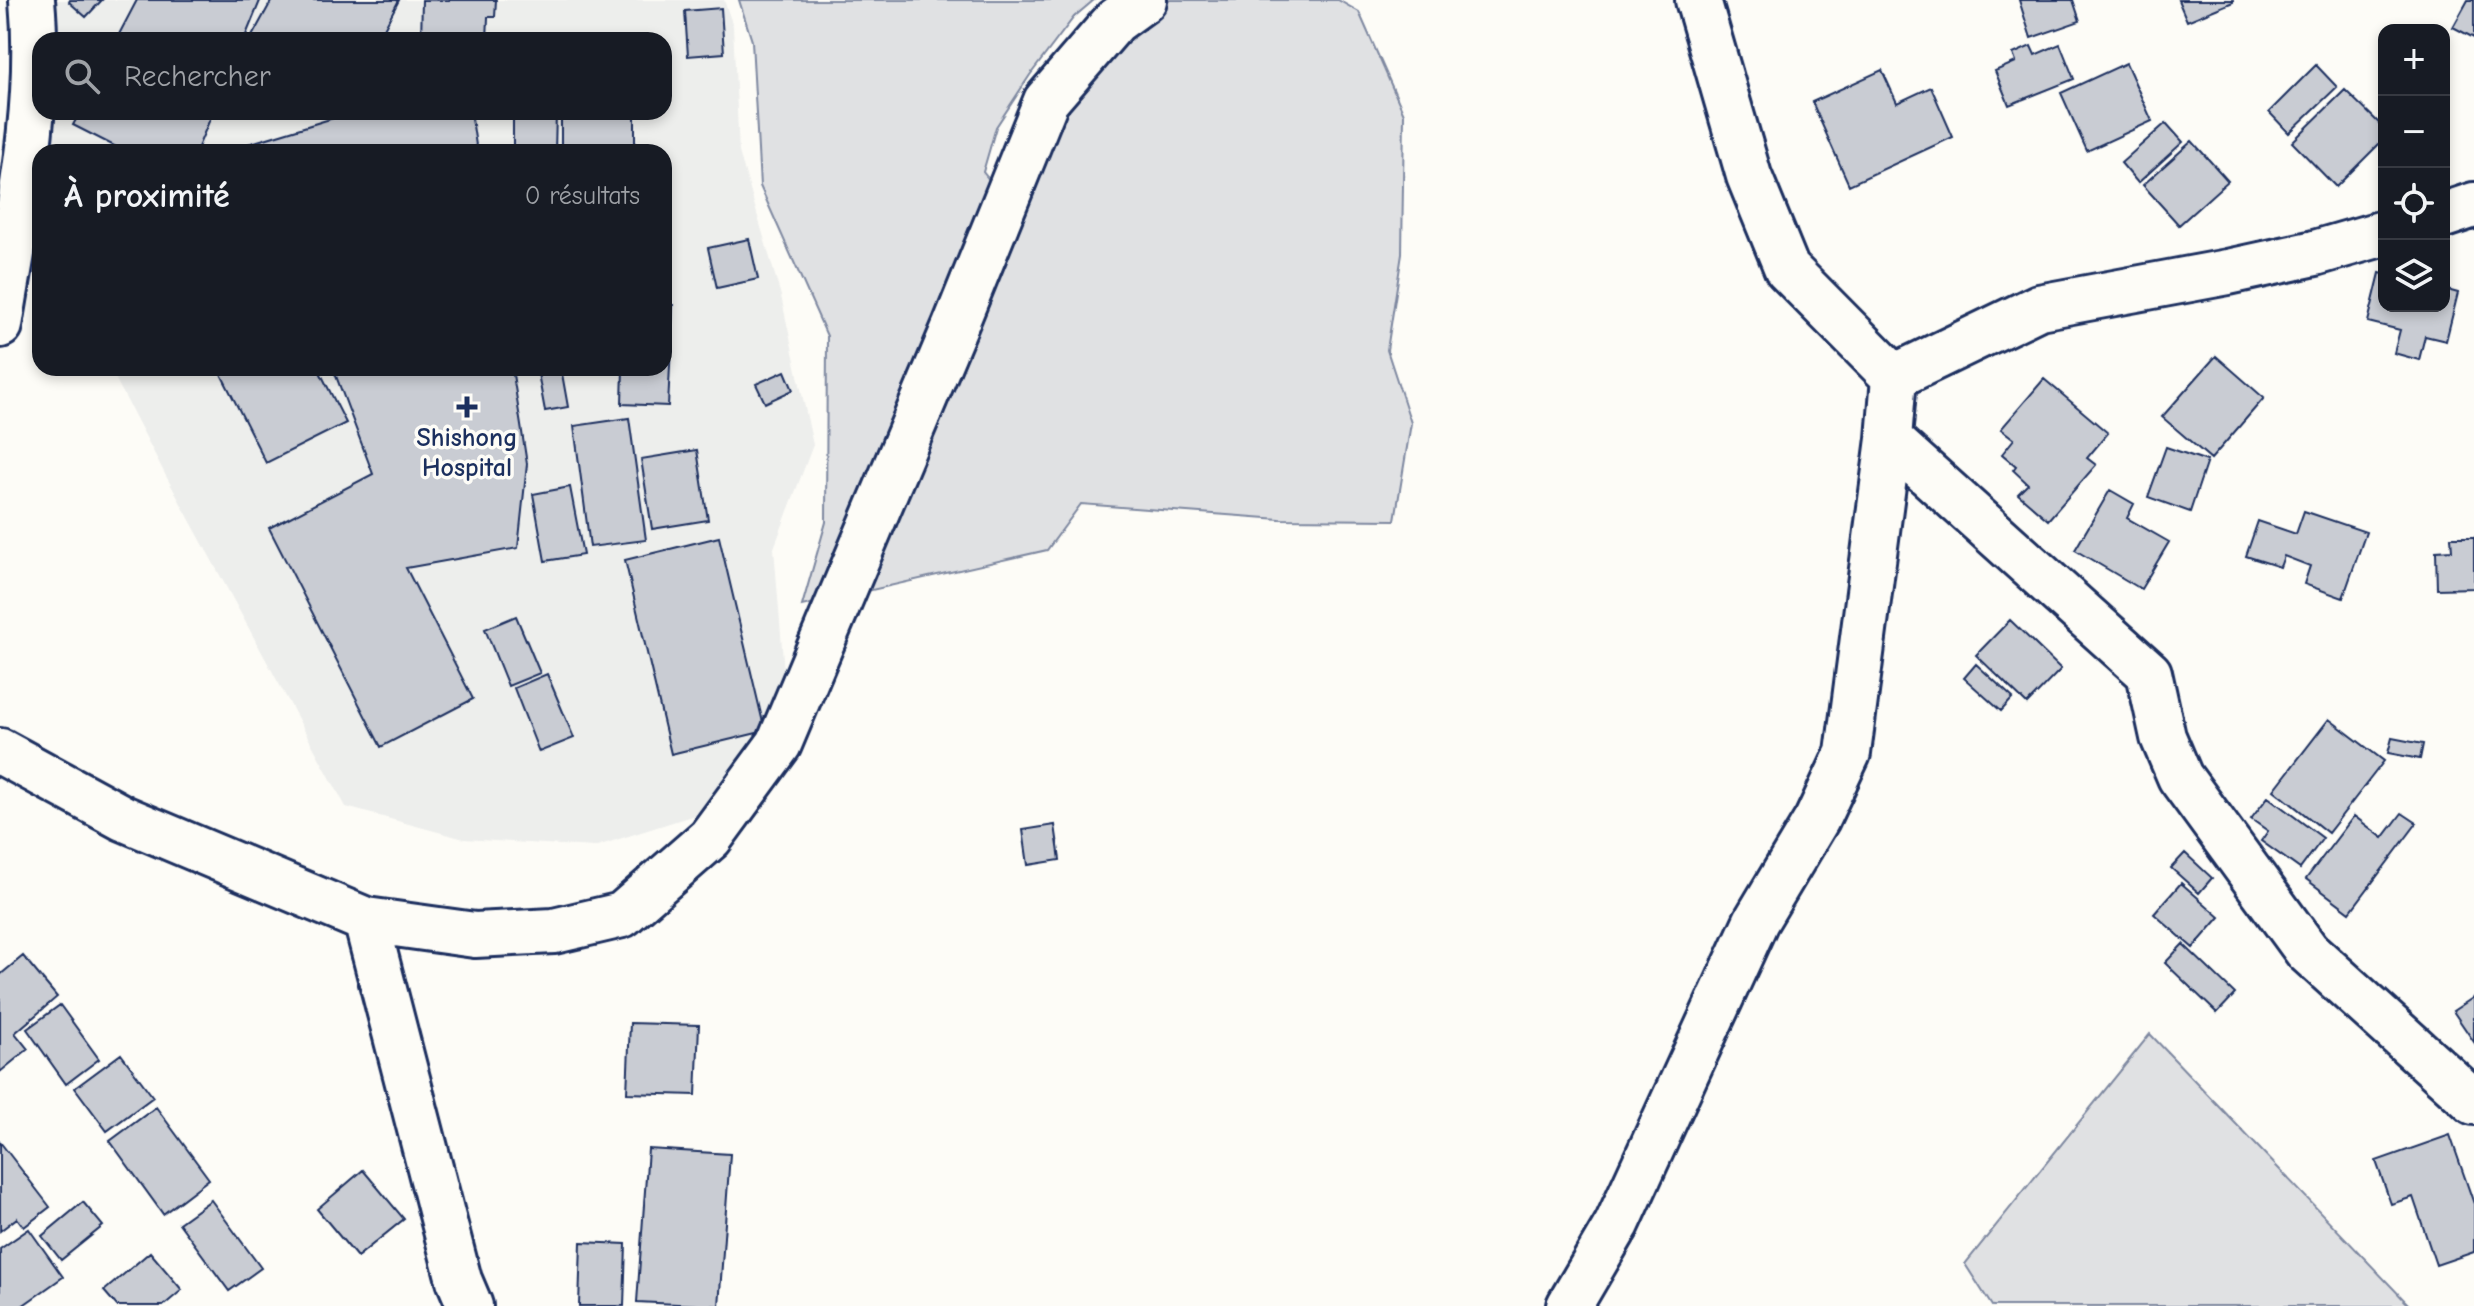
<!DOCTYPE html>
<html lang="fr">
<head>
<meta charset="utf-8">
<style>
	body { margin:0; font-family:"Comic Neue",sans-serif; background:#20242c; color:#f1f3f6 }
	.controls { position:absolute; right:24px; top:24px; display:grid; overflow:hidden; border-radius:16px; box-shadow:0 4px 12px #0003 }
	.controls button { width:72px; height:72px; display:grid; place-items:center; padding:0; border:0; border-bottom:2px solid #363941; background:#171b24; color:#f1f3f6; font:40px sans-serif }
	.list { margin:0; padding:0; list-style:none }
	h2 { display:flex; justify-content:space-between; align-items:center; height:104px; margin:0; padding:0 32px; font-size:34px }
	h2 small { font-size:26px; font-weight:400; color:#9ea1a6 }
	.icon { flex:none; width:44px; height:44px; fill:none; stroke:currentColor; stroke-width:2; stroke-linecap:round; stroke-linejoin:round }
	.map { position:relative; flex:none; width:2474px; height:1306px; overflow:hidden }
	.search { position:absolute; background:#171b24; box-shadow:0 4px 12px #0003; left:32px; top:32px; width:640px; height:88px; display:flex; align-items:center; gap:20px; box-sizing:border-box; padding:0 28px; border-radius:24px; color:#9ea1a6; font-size:30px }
	.panel { position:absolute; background:#171b24; box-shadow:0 4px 12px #0003; left:32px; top:144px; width:640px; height:232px; border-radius:24px }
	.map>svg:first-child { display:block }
</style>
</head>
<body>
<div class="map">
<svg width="2474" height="1306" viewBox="0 0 2474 1306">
	<rect width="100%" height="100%" fill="#fdfcf7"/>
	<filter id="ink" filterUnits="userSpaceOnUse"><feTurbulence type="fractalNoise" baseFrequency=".0125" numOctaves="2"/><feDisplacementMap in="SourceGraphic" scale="16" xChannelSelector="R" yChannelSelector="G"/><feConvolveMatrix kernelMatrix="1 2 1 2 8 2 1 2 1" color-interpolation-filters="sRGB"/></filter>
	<g filter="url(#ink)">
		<!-- built -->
		<path fill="#edeeec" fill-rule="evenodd" d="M30,0H724L733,26L739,152L781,296L813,445L774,548L789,734L701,813L594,847L464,839L346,807L166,476L110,368H664V152H42ZM40,40H664V112H40Z"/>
		<!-- green -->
		<path fill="#e0e1e3" stroke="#7e88a0" stroke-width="2" d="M739,0H1094L1074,17L1030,75L996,127L983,172L1016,214L1069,85L1170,0H1338L1359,12L1404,114L1402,254L1387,350L1411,423L1395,520L1280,519L1081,504L1047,550L802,606L826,522L827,336L760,186L752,41Z
			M2150,1034L2410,1306H1992L1965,1264Z"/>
		<!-- building -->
		<path fill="#c9ccd3" stroke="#1b2f5e" stroke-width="2" d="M70,0H102L86,17L69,2Z
			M137,0H258L260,1L244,40H116Z
			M272,0H399L378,40H250Z
			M422,0H496L495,17H488L487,40H421Z
			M2019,0H2073L2080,21L2031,38Z
			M2178,0H2233V2L2187,21Z
			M2468,0H2474V38L2453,27Z
			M721,8L724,53L688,56L685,11Z
			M2060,44L2074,79L2009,105L1995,71L2016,62L2013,54L2031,46L2035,55Z
			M2126,63L2152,121L2087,151L2061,93Z
			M2316,65L2337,87L2289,133L2269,112Z
			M1882,70L1897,103L1931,87L1953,137L1849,185L1812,102Z
			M2345,90L2384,128V139L2336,187L2292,142Z
			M80,112H213L196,152H126L73,125Z
			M353,112H471L477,152H251L248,144Z
			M513,112H556L555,152H513Z
			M561,112H635V152H561Z
			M2166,123L2183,142L2138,183L2121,163Z
			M2192,141L2228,181L2179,225L2143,185Z
			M749,239L758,279L717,288L708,248Z
			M2380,273L2384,274V306H2444V289L2458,293L2446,341L2425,336L2419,360L2394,353L2400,330L2368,322Z
			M664,305H673L668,406L622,404L623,368H664Z
			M2216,356L2264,398L2211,459L2162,417Z
			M218,368H318L346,423L266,463Z
			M333,368H512L527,464L518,548L406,568L473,699L381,747L269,528L373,474Z
			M537,368H561L568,407L545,411Z
			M785,371L793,390L765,403L756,384Z
			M2044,379L2108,433L2087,458L2096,465L2048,520L2018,494L2028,484L2013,470L2016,466L2002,454L2014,439L2001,429Z
			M629,418L646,540L590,547L574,426Z
			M2166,447L2207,461L2190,512L2148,497Z
			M697,450L708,520L652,529L641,459Z
			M570,487L583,555L545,561L533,494Z
			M2110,490L2134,504L2127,518L2169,542L2141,589L2075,550Z
			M2304,511L2366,532L2343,598L2304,584L2310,566L2284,556L2280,567L2246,556L2258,521L2296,534Z
			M719,537L765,731L671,754L625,560Z
			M2451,537H2474V588L2437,589L2436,551L2452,550Z
			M516,616L540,673L508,686L485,629Z
			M2010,620L2061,669L2027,704L1976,655Z
			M1976,664L2013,698L2001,711L1964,678Z
			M547,674L574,738L539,752L514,688Z
			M2329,719L2384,761L2328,833L2274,790Z
			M2392,738L2423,744L2420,759L2388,753Z
			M2268,797L2323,838L2300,869L2261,841L2268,831L2251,819Z
			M2402,813L2417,823L2350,912L2306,879L2354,816L2383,838Z
			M1055,825L1060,860L1028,865L1023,830Z
			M2185,853L2212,878L2199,893L2171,868Z
			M2181,883L2220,917L2193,948L2154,914Z
			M2183,944L2235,994L2217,1013L2165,963Z
			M23,956L57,997L15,1033L28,1049L0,1072V975Z
			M2474,997V1042L2453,1011Z
			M60,1005L99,1059L66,1084L27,1029Z
			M630,1023L699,1025L696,1095L627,1093Z
			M121,1054L153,1097L107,1131L75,1088Z
			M156,1107L209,1179L163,1214L110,1141Z
			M2450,1135L2474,1204V1252L2436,1265L2413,1197L2391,1204L2376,1161Z
			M0,1142L50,1207L24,1227L17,1218L0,1231Z
			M648,1149L730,1154L719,1306L637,1302Z
			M363,1170L404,1219L357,1257L317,1209Z
			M211,1200L261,1268L229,1291L179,1223Z
			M83,1202L103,1226L61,1260L42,1236Z
			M29,1229L63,1277L22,1306H0V1249Z
			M581,1242L626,1244L624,1306H579Z
			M150,1252L182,1290L163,1306H117L104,1291Z"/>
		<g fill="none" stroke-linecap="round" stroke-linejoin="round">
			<defs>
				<path id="minor" d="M2444,215L2474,205
					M0,325C17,218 42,108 32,0
					M1894,377L2039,307L2228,272L2315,253L2384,233
					M1889,439L2149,673L2163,737L2180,777L2307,951L2474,1102
					M0,751L123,818L366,920L475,935L554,931L622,915L710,838L779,744L955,326L1046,101L1115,21L1144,0
					M366,920L459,1280L470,1306
					M1569,1306L1617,1224L1756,921L1817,819L1848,753L1889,439L1894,377L1787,269L1749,176L1698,0"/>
			</defs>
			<!-- minor casing -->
			<use href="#minor" stroke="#1b2f5e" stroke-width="50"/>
			<!-- minor -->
			<use href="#minor" stroke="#fdfcf7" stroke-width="44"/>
		</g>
	</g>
	<!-- markers -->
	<path fill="#1b2f5e" stroke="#fdfcf7" stroke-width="3" d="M463 395h8v8h8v8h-8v8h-8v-8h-8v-8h8z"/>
	<g text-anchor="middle" stroke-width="7" stroke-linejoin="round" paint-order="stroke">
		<!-- poi labels -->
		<g font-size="26" font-weight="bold" fill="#1b2f5e" stroke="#fdfcf7">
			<text x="467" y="446">Shishong<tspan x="467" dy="30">Hospital</tspan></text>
		</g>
	</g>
</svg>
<div class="controls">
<button>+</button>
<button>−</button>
<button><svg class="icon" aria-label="locate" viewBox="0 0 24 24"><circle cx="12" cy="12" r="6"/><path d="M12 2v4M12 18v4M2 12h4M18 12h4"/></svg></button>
<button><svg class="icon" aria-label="layers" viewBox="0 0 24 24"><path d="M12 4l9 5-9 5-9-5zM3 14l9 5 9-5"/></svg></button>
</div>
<div class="search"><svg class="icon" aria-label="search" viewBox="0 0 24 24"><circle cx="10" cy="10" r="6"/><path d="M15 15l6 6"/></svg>Rechercher</div>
<section class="panel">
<h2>À proximité<small>0 résultats</small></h2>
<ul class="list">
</ul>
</section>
</div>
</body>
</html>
